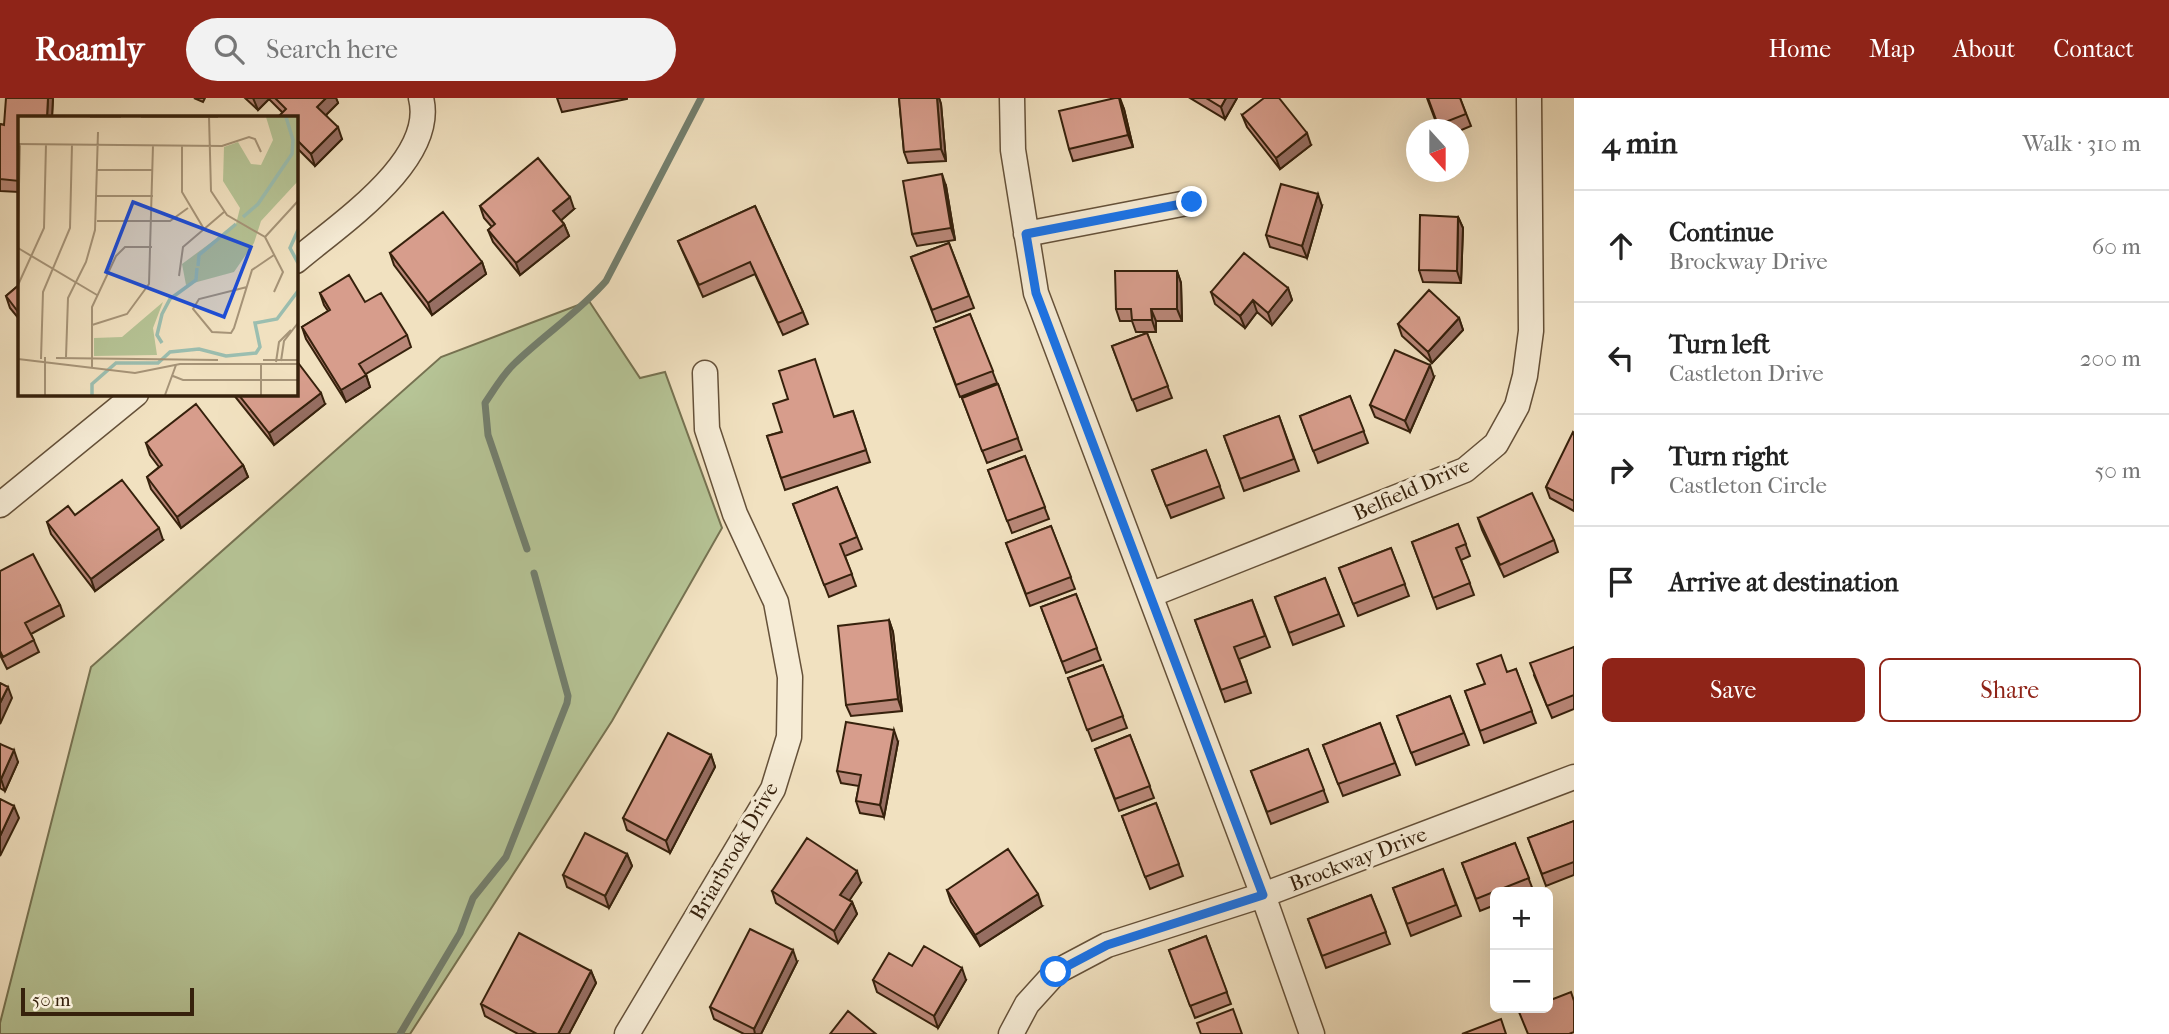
<!DOCTYPE html>
<html lang="en">
<head>
<meta charset="utf-8">
<style>
	body { margin:0; font-family:"IM FELL French Canon",serif; background:#f2f2f2; color:#222 }
	.controls { position:absolute; right:21px; bottom:21px; display:grid; overflow:hidden; border-radius:10px; box-shadow:0 7px 28px #0002 }
	.controls button { width:63px; height:63px; display:grid; place-items:center; padding:0; border:0; border-bottom:2px solid #e0e0e0; background:#fff; color:#222; font:35px sans-serif }
	.compass { position:absolute; left:1406px; top:21px; width:63px; height:63px; border-radius:50%; background:#fff; box-shadow:0 7px 28px #0002; rotate:159deg }
	.scale { position:absolute; left:21px; bottom:18px; width:173px; box-sizing:border-box; padding-left:7px; border:4px solid #36210c; border-top:0; font-size:19px; line-height:24px; white-space:nowrap; color:#36210c; -webkit-text-stroke:5px #f6ecd6; paint-order:stroke }
	.stop { position:absolute; width:21px; height:21px; margin:-16px; border:5px solid #1a73e8; border-radius:50%; background:#fff }
	.stop.end { background:#1a73e8; border-color:#fff; box-shadow:0 2px 7px #0008 }
	.list { margin:0; padding:0; list-style:none }
	h2 { display:flex; justify-content:space-between; align-items:center; height:91px; margin:0; padding:0 28px; font-size:30px }
	h2 small { font-size:23px; font-weight:400; color:#767676 }
	.list li { display:grid; grid-template-columns:46px 1fr auto; gap:21px; align-items:center; box-sizing:border-box; height:112px; padding:0 28px; border-top:2px solid #e0e0e0 }
	.list b { display:block; font-size:26px; white-space:nowrap }
	.list p { margin:0; font-size:23px; white-space:nowrap; color:#767676 }
	.list em { font-size:23px; font-style:normal; color:#767676 }
	.actions { display:flex; gap:14px; padding:21px 28px }
	.actions a { flex:1; padding:16px 0; border:2px solid #8f2418; border-radius:10px; text-align:center; font-size:24px; color:#8f2418 }
	.actions .main { background:#8f2418; color:#fff }
	.icon { flex:none; width:38px; height:38px; fill:none; stroke:currentColor; stroke-width:2; stroke-linecap:round; stroke-linejoin:round }
	.map { position:relative; flex:none; width:1574px; height:936px; overflow:hidden }
	header { display:flex; align-items:center; gap:42px; box-sizing:border-box; height:98px; padding:0 35px; background:#8f2418; color:#fff }
	header strong { font-size:33px }
	nav { display:flex; gap:38px; margin-inline-start:auto; font-size:24px }
	.search { width:490px; height:63px; background:#f2f2f2; display:flex; align-items:center; gap:18px; box-sizing:border-box; padding:0 24px; border-radius:38px; color:#767676; font-size:26px }
	main { display:flex }
	aside { flex:1; background:#fff }
	.map>svg:first-child { display:block }
</style>
</head>
<body>
<header>
<strong>Roamly</strong>
<div class="search"><svg class="icon" aria-label="search" viewBox="0 0 24 24"><circle cx="10" cy="10" r="6"/><path d="M15 15l6 6"/></svg>Search here</div>
<nav><a>Home</a><a>Map</a><a>About</a><a>Contact</a></nav>
</header>
<main>
<div class="map">
<svg width="1574" height="936" viewBox="0 0 1574 936">
	<rect width="100%" height="100%" fill="#f1e1c0"/>
	<filter id="stains"><feTurbulence type="fractalNoise" baseFrequency=".00286" numOctaves="4"/><feColorMatrix values="0 0 0 0 .2 0 0 0 0 .09 0 0 0 0 .02 0 0 0 .5 -.17"/></filter>
	<radialGradient id="worn" r=".72"><stop offset=".6" stop-color="#630" stop-opacity="0"/><stop offset="1" stop-color="#630" stop-opacity=".3"/></radialGradient>
	<!-- green -->
	<path fill="#b6c496" stroke="#767251" stroke-width="2" d="M589,203L640,280L665,274L722,430L612,623L410,936H0V925L91,569L441,259Z"/>
	<g fill="none" stroke-linecap="round" stroke-linejoin="round">
		<!-- stream -->
		<path stroke="#737f6e" stroke-width="7" d="M527,451L488,337L485,305C494,292 503,276 515,265C545,236 579,214 606,183L701,0
			M400,936L460,835L473,800L506,759L567,605L568,598L534,475"/>
		<defs>
			<path id="minor" d="M1012,0L1013,52L1036,195L1263,797L1312,936
				M1026,136L1192,104
				M296,163C338,127 437,63 421,0
				M0,407L136,296
				M1150,497L1465,372L1496,346L1517,308L1525,278L1531,233L1529,0
				M627,936L773,691L789,639L790,579L776,504L735,416L707,331L705,275
				M1011,936L1027,906L1056,874L1107,847L1263,797L1574,679"/>
		</defs>
		<!-- minor casing -->
		<use href="#minor" stroke="#655139" stroke-width="27"/>
		<!-- minor -->
		<use href="#minor" stroke="#f6ecd6" stroke-width="24"/>
	</g>
	<!-- wall -->
	<path fill="#b98778" stroke="#36210c" stroke-width="2" d="M53,0L52,19H19V94L0,93V26L4,27Z
		M194,0H205L203,4Z
		M245,0H336L338,5L326,17L342,41L315,68L296,49V19L283,15L269,1L258,12Z
		M557,0H627V1L562,14Z
		M899,0H939L941,6L946,63L908,65L904,54Z
		M1120,0L1124,11L1133,49L1073,63L1069,51Z
		M1190,0H1237L1225,21Z
		M1427,0H1460L1471,28L1459,33V32H1439Z
		M1242,17L1311,47L1280,71L1247,29Z
		M946,88L955,142L917,148L912,136Z
		M480,108L574,111L561,122L564,126L569,138L520,177L493,144L488,132L492,129L484,120Z
		M755,108L803,214L808,226L783,237L755,176L703,199L678,143Z
		M1322,108L1307,160L1270,149L1266,137Z
		M1458,119L1463,130L1461,185L1423,184L1419,172Z
		M949,145L974,210L936,224L911,159Z
		M390,155L482,164L486,176L432,217L394,167Z
		M1177,173L1181,185L1182,223H1156V234H1136L1132,223H1120L1116,211Z
		M19,187V221L10,210L6,198Z
		M1288,190L1292,202L1272,227L1257,214L1245,230L1215,206L1211,194Z
		M320,195L365,204L407,237L411,249L366,276L370,289L346,304L306,241L302,229L328,213L324,207Z
		M970,216L997,285L960,299L934,230Z
		M1459,220L1463,232L1432,265L1402,238L1398,226Z
		M1147,235L1172,300L1137,313L1112,248Z
		M1434,279L1410,334L1375,319L1370,307Z
		M998,286L1022,352L987,365L962,300Z
		M233,296H296L325,306L274,347Z
		M1350,298L1368,345L1318,365L1300,318Z
		M853,313L870,364L785,392L767,338Z
		M1279,318L1299,373L1244,393L1224,338Z
		M1574,335V413L1550,400L1546,389Z
		M146,345L243,367L248,379L181,430L151,391L147,379L159,369L150,357Z
		M1206,352L1224,400L1171,420L1152,372Z
		M1025,358L1049,421L1012,435L988,372Z
		M837,389L862,451L845,458L856,488L829,499L793,406Z
		M75,417L163,442L95,493L51,436L47,424Z
		M1478,420L1554,442L1558,454L1504,479L1482,432Z
		M1458,426L1470,458L1461,462L1474,497L1437,511L1412,444Z
		M1051,428L1075,491L1030,508L1006,445Z
		M1391,450L1409,498L1358,518L1339,470Z
		M0,473L60,507L64,518L31,536L39,554L7,571L0,557Z
		M1325,480L1344,528L1293,547L1275,499Z
		M1076,496L1101,562L1066,575L1041,509Z
		M1252,502L1270,549L1239,561L1251,595L1225,604L1195,522Z
		M889,522L893,534L902,613L851,618L846,607Z
		M1574,549V611L1552,620L1534,577Z
		M1103,567L1127,630L1092,643L1068,580Z
		M1516,571L1536,625L1484,645L1465,593L1485,586Z
		M1450,598L1469,647L1416,667L1397,618Z
		M1380,625L1400,677L1343,698L1323,647Z
		M1130,637L1154,700L1119,713L1095,651Z
		M898,644L884,719L860,715L856,703L859,688L841,685L837,673Z
		M0,646L18,664L5,693L0,690Z
		M1308,651L1328,704L1271,726L1251,673Z
		M711,657L715,669L670,755L627,732L623,720Z
		M1156,705L1183,778L1150,791L1122,718Z
		M1574,723V777L1546,788L1528,740Z
		M1515,745L1533,792L1528,794H1495V807L1480,813L1462,765Z
		M627,756L632,768L609,810L567,789L563,777Z
		M1443,771L1461,818L1411,838L1393,790Z
		M861,785L849,802L852,804L857,816L838,845L776,805L772,793Z
		M947,792L1042,808L980,848L951,804Z
		M1371,797L1390,846L1326,870L1308,821Z
		M1206,838L1231,906L1195,920L1169,852Z
		M797,864L761,936H744L714,921L710,909Z
		M912,868L966,882L938,930L877,894L873,882Z
		M591,873L596,885L569,936H518L485,918L481,906Z"/>
	<!-- shaded-wall -->
	<path fill="#966e62" stroke="#36210c" stroke-width="2" d="M48,0H53L52,19H47Z
		M253,0H268L269,1L258,12Z
		M326,0H336L338,5L322,21L317,9Z
		M937,0H939L941,6L946,63L941,51Z
		M1119,0L1124,11L1133,49L1128,37Z
		M1226,0H1237L1225,21L1221,9Z
		M338,29L342,41L315,68L311,56Z
		M1307,35L1311,47L1280,71L1276,60Z
		M942,76L946,88L955,142L951,130Z
		M1318,96L1322,108L1307,160L1302,148Z
		M570,99L574,111L558,125L553,113Z
		M1458,119L1463,130L1461,185L1457,173Z
		M564,126L569,138L520,177L516,165Z
		M482,164L486,176L432,217L428,205Z
		M1177,173L1181,185L1182,223L1177,211Z
		M1288,190L1292,202L1272,227L1268,215Z
		M1253,202L1257,214L1245,230L1240,218Z
		M1151,211L1156,223V234L1152,222Z
		M1459,220L1463,232L1432,265L1428,254Z
		M1430,267L1434,279L1410,334L1405,323Z
		M366,277L370,289L346,304L341,292Z
		M321,295L325,306L274,347L269,335Z
		M243,367L248,379L181,430L177,419Z
		M159,430L163,442L95,493L91,481Z
		M889,522L893,534L902,613L898,601Z
		M8,589L12,600L0,626V605Z
		M894,632L898,644L884,719L880,707Z
		M14,652L18,664L5,693L1,681Z
		M711,657L715,669L670,755L666,743Z
		M14,708L19,720L0,758V738Z
		M627,756L632,768L609,810L605,798Z
		M857,773L861,785L845,809L840,797Z
		M1038,796L1042,808L980,848L975,837Z
		M852,804L857,816L838,845L834,833Z
		M793,852L797,864L761,936H755L754,931Z
		M962,870L966,882L938,930L934,918Z
		M591,873L596,885L569,936H558Z"/>
	<!-- building -->
	<path fill="#d79d8c" stroke="#36210c" stroke-width="2" d="M6,0H48L47,19H19V83L0,81V26L4,27Z
		M275,0H326L317,9L338,29L311,56L296,41V19H278L286,11Z
		M899,0H937L941,51L904,54Z
		M1115,0H1119L1128,37L1069,51L1059,13Z
		M1206,0H1226L1221,9Z
		M1264,0H1279L1307,35L1276,60L1242,17Z
		M1428,0H1460L1466,16L1438,27Z
		M538,60L570,99L553,113L564,126L516,165L488,132L495,126L480,108Z
		M942,76L951,130L912,136L903,83Z
		M1281,86L1318,96L1302,148L1266,137Z
		M755,108L803,214L778,225L750,164L699,187L678,143Z
		M443,114L482,164L428,205L390,155Z
		M1420,117L1458,119L1457,173L1419,172Z
		M949,145L969,198L932,212L911,159Z
		M1244,155L1288,190L1268,215L1253,202L1240,218L1211,194Z
		M1115,173H1177V211H1151L1152,222H1132L1131,211H1116Z
		M349,177L365,204L381,195L407,237L359,266L366,277L341,292L302,229L330,212L320,195Z
		M19,187V215L6,198Z
		M1429,192L1459,220L1428,254L1398,226Z
		M970,216L993,273L956,287L934,230Z
		M1147,235L1168,288L1132,302L1112,248Z
		M1395,252L1430,267L1405,323L1370,307Z
		M815,261L834,319L853,313L866,352L781,380L767,338L782,334L773,306L788,301L779,273Z
		M296,262L321,295L269,335L238,296H296Z
		M998,286L1018,340L982,353L962,300Z
		M1350,298L1364,333L1313,353L1300,318Z
		M196,306L243,367L177,419L147,379L162,367L146,345Z
		M1279,318L1294,361L1240,381L1224,338Z
		M1573,334L1574,335V403L1546,389Z
		M1206,352L1220,388L1166,408L1152,372Z
		M1025,358L1045,409L1007,423L988,372Z
		M122,382L159,430L91,481L47,424L68,408L75,417Z
		M837,389L857,439L840,446L852,476L824,487L793,406Z
		M1532,395L1554,442L1500,467L1478,420Z
		M1458,426L1466,446L1456,450L1470,485L1433,500L1412,444Z
		M1051,428L1071,479L1026,496L1006,445Z
		M1391,450L1405,486L1353,506L1339,470Z
		M33,456L60,507L25,525L34,542L3,559L0,553V473Z
		M1325,480L1339,516L1289,535L1275,499Z
		M1076,496L1097,550L1062,564L1041,509Z
		M1252,502L1265,538L1234,549L1247,583L1221,592L1195,522Z
		M889,522L898,601L846,607L838,528Z
		M1574,549V597L1547,608L1530,565Z
		M1501,557L1507,574L1516,571L1532,613L1480,633L1465,593L1485,586L1477,566Z
		M1103,567L1123,618L1087,632L1068,580Z
		M0,585L8,589L0,605Z
		M1450,598L1464,635L1411,655L1397,618Z
		M846,624L894,632L880,707L856,703L861,677L837,673Z
		M1380,625L1395,665L1338,686L1323,647Z
		M668,635L711,657L666,743L623,720Z
		M1130,637L1150,688L1115,701L1095,651Z
		M0,646L14,652L1,681L0,680Z
		M1308,651L1324,692L1267,714L1251,673Z
		M0,701L14,708L0,738Z
		M1156,705L1179,766L1145,779L1122,718Z
		M1574,723V764L1542,776L1528,740Z
		M585,735L627,756L605,798L563,777Z
		M807,740L857,773L840,797L852,804L834,833L772,793Z
		M1515,745L1529,780L1476,801L1462,765Z
		M1008,751L1038,796L975,837L947,792Z
		M1443,771L1456,807L1407,826L1393,790Z
		M1371,797L1386,834L1322,858L1308,821Z
		M750,831L793,852L754,931L710,909Z
		M519,835L591,873L558,936H537L481,906Z
		M1206,838L1227,894L1190,908L1169,852Z
		M924,848L962,870L934,918L873,882L889,855L912,868Z
		M1571,894L1574,903V934L1569,936H1528L1519,914L1530,910H1548V903Z
		M1233,911L1242,936H1201L1197,925Z
		M848,913L876,936H830Z
		M1501,921L1506,936H1462Z"/>
	<g fill="none" stroke-linecap="round" stroke-linejoin="round">
		<!-- route -->
		<path stroke="#1a73e8" stroke-width="9" d="M1056,874L1107,847L1263,797L1036,195L1026,136L1192,104"/>
	</g>
	<g text-anchor="middle" stroke-width="7" stroke-linejoin="round" paint-order="stroke">
		<!-- street labels -->
		<g font-size="21" fill="#36210c" stroke="#f6ecd6">
			<text transform="translate(1411 391) rotate(-24)" y="7">Belfield Drive</text>
			<text transform="translate(734 753) rotate(-60)" y="7">Briarbrook Drive</text>
			<text transform="translate(1358 761) rotate(-21)" y="7">Brockway Drive</text>
		</g>
	</g>
	<!-- overview -->
	<g transform="translate(18 18)">
		<rect width="280" height="280" fill="#f1e1c0"/>
		<path d="M248,1H280V65L243,105L236,127L216,156L168,169L164,148L218,108L222,92L205,65L206,31L220,26L233,48L243,49L255,24ZM145,186L135,212L139,239L76,240V222L104,221Z" fill="#b6c496"/>
		<path fill="none" stroke="#9bbeb0" stroke-width="3.5" d="M225,101L240,88L274,38L275,24L268,1M280,114L272,132L280,147M180,150L181,139L218,108M144,227L139,219L144,198L152,183L178,164L179,152M74,279V268L98,247H140L152,236L181,233L208,240L238,237L242,231L237,207L259,203L280,175"/>
		<path fill="none" stroke="#a69478" stroke-width="2" d="M72,1H103M123,1H200M191,1L193,75L209,99L247,121L265,156L256,176M0,28L204,30L231,21L237,23L243,36M164,30V76L186,113M79,54H135M79,80H135M79,105H152L170,92M0,108L2,28M247,121L280,85M0,132L79,179M161,160L165,131L206,96M0,169L26,112L28,28M229,171L181,183L175,193L194,216L213,217L216,212L234,154L256,139M74,209L109,198L131,168L135,29M48,241L50,182L68,146L77,114L80,16M38,242L200,244M0,243L117,257L162,248H280M23,243L25,176L52,112L54,28M245,244H280M263,245L266,225L280,207M258,246L261,226L273,214M74,251V191L98,140L107,131H134M155,260L165,264H280M27,279V241M147,279L158,249M243,279V247"/>
		<path fill="#1d4ed8" fill-opacity="0.15" stroke="#1d4ed8" stroke-width="3.5" d="M115,86L233,131L206,201L88,156Z"/>
		<rect width="280" height="280" fill="none" stroke="#36210c" stroke-width="3.5"/>
	</g>
	<rect width="100%" height="100%" filter="url(#stains)"/>
	<rect width="100%" height="100%" fill="url(#worn)"/>
</svg>
<div class="controls">
<button>+</button>
<button>−</button>
</div>
<svg class="compass" viewBox="-18 -18 36 36"><path d="M0-13l5 13h-10z" fill="#e53935"/><path d="M0 13l5-13h-10z" fill="#767676"/></svg>
<div class="scale">50 m</div>
<div class="stop" style="left:1056px;top:874px"></div>
<div class="stop end" style="left:1192px;top:104px"></div>
</div>
<aside>
<h2>4 min<small>Walk · 310 m</small></h2>
<ul class="list">
<li><svg class="icon" aria-label="ahead" viewBox="0 0 24 24"><path d="M12 20V5M6 11l6-6 6 6"/></svg><div><b>Continue</b><p>Brockway Drive</p></div><em>60 m</em></li>
<li><svg class="icon" aria-label="left" viewBox="0 0 24 24"><path d="M17 20v-9H6M10 6l-5 5 5 5"/></svg><div><b>Turn left</b><p>Castleton Drive</p></div><em>200 m</em></li>
<li><svg class="icon" aria-label="right" viewBox="0 0 24 24"><path d="M7 20v-9h11M14 6l5 5-5 5"/></svg><div><b>Turn right</b><p>Castleton Circle</p></div><em>50 m</em></li>
<li><svg class="icon" aria-label="arrive" viewBox="0 0 24 24"><path d="M6 21V4h12l-3 4 3 4H6"/></svg><div><b>Arrive at destination</b></div></li>
</ul>
<div class="actions"><a class="main">Save</a><a>Share</a></div>
</aside>
</main>
</body>
</html>
